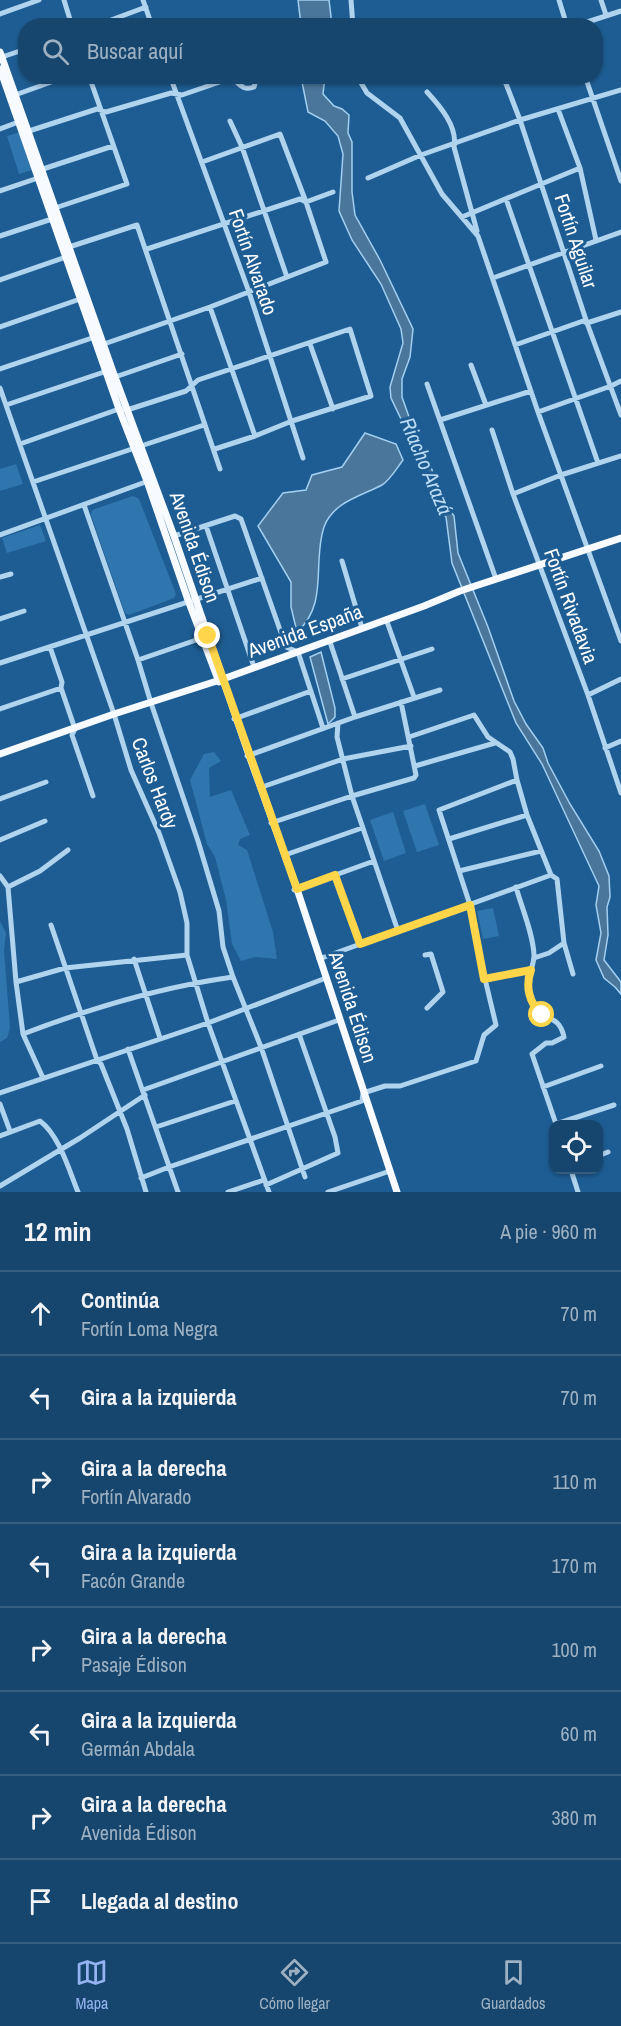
<!DOCTYPE html>
<html lang="es">
<head>
<meta charset="utf-8">
<style>
	body { margin:0; font-family:"Archivo Narrow",sans-serif; background:#1f4d73; color:#f1f3f6 }
	.controls { position:absolute; right:18px; bottom:18px; display:grid; overflow:hidden; border-radius:12px; box-shadow:0 2px 4px #0004 }
	.controls button { width:54px; height:54px; display:grid; place-items:center; padding:0; border:0; border-bottom:2px solid #355e81; background:#16466e; color:#f1f3f6; font:30px sans-serif }
	.stop { position:absolute; width:18px; height:18px; margin:-14px; border:4px solid #ffd54a; border-radius:50%; background:#fff }
	.stop.end { background:#ffd54a; border-color:#fff; box-shadow:0 2px 6px #0008 }
	.list { margin:0; padding:0; list-style:none }
	h2 { display:flex; justify-content:space-between; align-items:center; height:78px; margin:0; padding:0 24px; font-size:26px }
	h2 small { font-size:20px; font-weight:400; color:#9eb1c2 }
	.list li { display:grid; grid-template-columns:39px 1fr auto; gap:18px; align-items:center; box-sizing:border-box; height:84px; padding:0 24px; border-top:2px solid #355e81 }
	.list b { display:block; font-size:22px; white-space:nowrap }
	.list p { margin:0; font-size:20px; white-space:nowrap; color:#9eb1c2 }
	.list em { font-size:20px; font-style:normal; color:#9eb1c2 }
	.icon { flex:none; width:33px; height:33px; fill:none; stroke:currentColor; stroke-width:2; stroke-linecap:round; stroke-linejoin:round }
	.map { position:relative; flex:none; width:621px; height:1192px; overflow:hidden }
	.search { position:absolute; background:#16466e; box-shadow:0 2px 4px #0004; left:18px; right:18px; top:18px; height:66px; display:flex; align-items:center; gap:15px; box-sizing:border-box; padding:0 21px; border-radius:24px; color:#9eb1c2; font-size:22px }
	.sheet { height:750px; background:#16466e }
	nav { display:flex; justify-content:space-around; align-items:center; box-sizing:border-box; height:84px; border-top:2px solid #355e81; background:#16466e; font-size:16px; color:#9eb1c2 }
	nav a { display:grid; justify-items:center; gap:3px }
	nav .on { color:#95b2f1 }
	.map>svg:first-child { display:block }
</style>
</head>
<body>
<div class="map">
<svg width="621" height="1192" viewBox="0 0 621 1192">
	<rect width="100%" height="100%" fill="#1e5d93"/>
	<!-- green -->
	<path fill="#2f76ae" d="M20,132L32,170L19,174L7,136Z
		M16,464L23,484L0,491V469Z
		M133,496L139,499L176,594L174,598L129,615L125,613L91,515L92,510Z
		M40,525L46,541L7,553L2,538Z
		M214,752L221,761L209,768L210,797L231,790L250,835L240,839L238,845L247,850L273,932L277,959L255,957L241,961L232,944L226,900L215,857L207,844L190,780L204,754Z
		M425,804L439,845L417,852L403,811Z
		M393,812L406,853L384,861L370,820Z
		M493,908L499,936L483,939L477,911Z
		M0,921L6,933L4,951L10,1028L7,1038L0,1042Z"/>
	<!-- water -->
	<path fill="#4a769b" stroke="#a3cff0" stroke-width="1.5" d="M298,0H329L332,25H301Z
		M301,77H325L323,94L334,106L342,109L349,115L348,133L352,142V192L355,215L380,260L413,329L410,357L402,379V397L414,431L431,467L441,496L454,516L458,553L488,627L514,701L526,724L543,748L548,763L570,804L599,851L609,876L610,897L607,907L608,935L604,960L621,982V994L615,987L604,978L596,960L601,933L596,905L599,886L542,764L516,723L452,563L446,517L437,504L423,465L391,398L390,387L403,343L401,329L381,284L352,240L339,211L343,154L338,136L325,121L308,112Z
		M365,433L396,444L403,460C397,468 390,480 382,485C361,496 333,502 324,527C312,563 329,604 297,632L291,607V582L258,526L283,493L306,490L312,475L342,467Z
		M321,652L335,708V717L328,724L310,657Z"/>
	<g fill="none" stroke-linecap="round" stroke-linejoin="round">
		<!-- minor -->
		<path stroke="#b0d3ee" stroke-width="5" d="M64,0L72,26
			M143,0L152,26
			M351,0L353,26
			M559,0L567,26
			M601,0L606,15
			M0,14L39,0
			M95,26L146,7
			M575,26L621,11
			M2,57L26,49
			M170,76L249,292L303,458
			M357,76L367,93L400,118L442,194L478,236L538,412L621,641
			M503,76L520,120L587,323L621,415
			M585,76L621,181
			M233,79C240,85 244,91 254,87L257,76
			M427,92C440,106 458,127 454,147L477,231
			M15,95L68,76
			M558,109L580,168L596,240
			M230,121L242,147L287,277
			M0,129L21,121
			M29,131L97,109L106,112L171,93L182,95L237,76
			M43,169L113,146
			M368,178L421,155L520,120L621,90
			M0,191L41,177
			M506,199L598,463
			M55,208L127,184L89,76
			M462,217L580,168
			M0,236L55,218
			M69,247L137,225L220,469
			M147,249L300,199L306,202L333,192
			M493,278L621,232
			M0,280L69,256
			M210,307L255,436
			M0,327L83,298
			M104,344L210,307L326,262L306,202L280,134L202,162
			M310,344L333,409
			M515,345L583,321L587,323L621,312
			M471,365L486,405
			M0,369L95,337
			M115,377L182,354
			M427,384L496,579
			M0,388L114,714L131,770L159,833L180,892L187,923V955L208,1023L269,1192
			M6,405L107,371
			M538,412L611,386L621,381
			M440,420L531,391
			M492,430L513,494L588,695L621,793
			M20,444L119,409L127,410L186,391L198,380L350,329L371,396L292,421L255,436L215,449
			M33,482L204,425
			M513,494L561,475L621,456
			M84,505L138,660L151,703L198,841L219,911L223,947L233,977L261,1047L305,1177
			M206,526L254,667
			M0,535L151,480
			M174,536L235,516L241,519L286,647L298,652L323,728
			M342,561L362,628
			M0,577L11,574
			M0,619L24,611
			M386,619L414,697
			M329,639L355,717
			M50,647L62,682L61,688L75,729L72,735L93,796
			M138,660L205,637
			M0,663L262,578
			M342,679L432,649
			M588,695L621,679
			M0,709L61,688
			M234,719L311,691
			M338,723L337,737L352,796L398,931
			M409,737L474,715L488,737L510,752L513,759L517,780L527,815L551,875L557,879L564,943L573,974
			M605,748L621,741
			M247,756L355,717L440,690
			M415,766L495,743
			M262,787L343,759L411,746
			M0,799L46,782
			M271,823L352,796L414,778L416,775L401,702
			M449,839L527,815
			M0,840L45,821
			M285,855L362,828
			M459,871L541,851
			M335,875L360,943
			M0,876L8,887L16,982L23,1034L43,1078
			M8,887L40,871L68,850
			M516,887C522,909 533,933 534,955C534,969 525,978 529,992C530,997 532,1005 536,1009C546,1022 559,1014 564,1037L552,1043H546L532,1054L556,1124
			M294,890L374,861
			M51,925L97,1060L101,1064L127,1129L146,1192
			M425,955L431,954L443,992L427,1008
			M534,958L549,953L564,943
			M134,959L160,1038
			M319,959L551,875
			M485,979L531,970
			M16,982L65,968L187,955
			M23,1034C91,1008 161,987 233,977
			M128,1049L178,1192
			M543,1087L601,1066
			M143,1090L339,1020
			M0,1093L208,1023L326,978
			M0,1104L10,1131
			M556,1124L614,1105
			M156,1127L235,1101
			M0,1136L40,1121C59,1135 69,1170 78,1192
			M598,1156L608,1152
			M571,1170L578,1192
			M141,1178L169,1167L362,1101L363,1093L385,1086H400L476,1061L484,1035L496,1025L485,979L470,905L439,810L517,780
			M266,1185L338,1153L335,1137L299,1034
			M0,1186L80,1138L145,1095
			M228,1192L264,1180
			M328,1192L387,1172"/>
		<!-- major -->
		<path stroke="#f7fbff" stroke-width="7" d="M0,52L112,369L174,536L249,755L297,889L397,1192
			M0,69L119,409L147,481L188,600L219,682
			M0,754L114,714L223,679L424,606L460,591L621,538"/>
	</g>
	<g fill="none" stroke-linecap="round" stroke-linejoin="round">
		<!-- route -->
		<path stroke="#ffd54a" stroke-width="8" d="M208,636L297,889L335,875L360,944L470,905L484,979L531,970C525,986 529,1003 542,1015"/>
	</g>
	<g text-anchor="middle" stroke-width="6" stroke-linejoin="round" paint-order="stroke">
		<!-- street labels -->
		<g font-size="20" fill="#fff" stroke="#1e5d93">
			<text transform="translate(576 241) rotate(72)" y="7">Fortín Aguilar</text>
			<text transform="translate(253 262) rotate(71)" y="7">Fortín Alvarado</text>
			<text transform="translate(195 547) rotate(71)" y="7">Avenida Édison</text>
			<text transform="translate(571 606) rotate(70)" y="7">Fortín Rivadavia</text>
			<text transform="translate(305 631) rotate(-20)" y="7">Avenida España</text>
			<text transform="translate(155 783) rotate(69)" y="7">Carlos Hardy</text>
			<text transform="translate(353 1007) rotate(72)" y="7">Avenida Édison</text>
		</g>
		<!-- water labels -->
		<g font-size="21" font-style="italic" fill="#bcdcf5" stroke="#1e5d93">
			<text transform="translate(426 466) rotate(67)" y="7">Riacho Arazá</text>
		</g>
	</g>
</svg>
<div class="controls">
<button><svg class="icon" aria-label="locate" viewBox="0 0 24 24"><circle cx="12" cy="12" r="6"/><path d="M12 2v4M12 18v4M2 12h4M18 12h4"/></svg></button>
</div>
<div class="stop" style="left:542px;top:1015px"></div>
<div class="stop end" style="left:208px;top:636px"></div>
<div class="search"><svg class="icon" aria-label="search" viewBox="0 0 24 24"><circle cx="10" cy="10" r="6"/><path d="M15 15l6 6"/></svg>Buscar aquí</div>
</div>
<section class="sheet">
<h2>12 min<small>A pie · 960 m</small></h2>
<ul class="list">
<li><svg class="icon" aria-label="ahead" viewBox="0 0 24 24"><path d="M12 20V5M6 11l6-6 6 6"/></svg><div><b>Continúa</b><p>Fortín Loma Negra</p></div><em>70 m</em></li>
<li><svg class="icon" aria-label="left" viewBox="0 0 24 24"><path d="M17 20v-9H6M10 6l-5 5 5 5"/></svg><div><b>Gira a la izquierda</b></div><em>70 m</em></li>
<li><svg class="icon" aria-label="right" viewBox="0 0 24 24"><path d="M7 20v-9h11M14 6l5 5-5 5"/></svg><div><b>Gira a la derecha</b><p>Fortín Alvarado</p></div><em>110 m</em></li>
<li><svg class="icon" aria-label="left" viewBox="0 0 24 24"><path d="M17 20v-9H6M10 6l-5 5 5 5"/></svg><div><b>Gira a la izquierda</b><p>Facón Grande</p></div><em>170 m</em></li>
<li><svg class="icon" aria-label="right" viewBox="0 0 24 24"><path d="M7 20v-9h11M14 6l5 5-5 5"/></svg><div><b>Gira a la derecha</b><p>Pasaje Édison</p></div><em>100 m</em></li>
<li><svg class="icon" aria-label="left" viewBox="0 0 24 24"><path d="M17 20v-9H6M10 6l-5 5 5 5"/></svg><div><b>Gira a la izquierda</b><p>Germán Abdala</p></div><em>60 m</em></li>
<li><svg class="icon" aria-label="right" viewBox="0 0 24 24"><path d="M7 20v-9h11M14 6l5 5-5 5"/></svg><div><b>Gira a la derecha</b><p>Avenida Édison</p></div><em>380 m</em></li>
<li><svg class="icon" aria-label="arrive" viewBox="0 0 24 24"><path d="M6 21V4h12l-3 4 3 4H6"/></svg><div><b>Llegada al destino</b></div></li>
</ul>
</section>
<nav>
<a class="on"><svg class="icon" aria-label="map" viewBox="0 0 24 24"><path d="M3 6l6-2 6 2 6-2v14l-6 2-6-2-6 2zM9 4v14M15 6v14"/></svg>Mapa</a>
<a><svg class="icon" aria-label="directions" viewBox="0 0 24 24"><path d="M12 3l9 9-9 9-9-9zM9 14v-3h6M13 9l2 2-2 2"/></svg>Cómo llegar</a>
<a><svg class="icon" aria-label="saved" viewBox="0 0 24 24"><path d="M7 4h10v16l-5-4-5 4z"/></svg>Guardados</a>
</nav>
</body>
</html>
